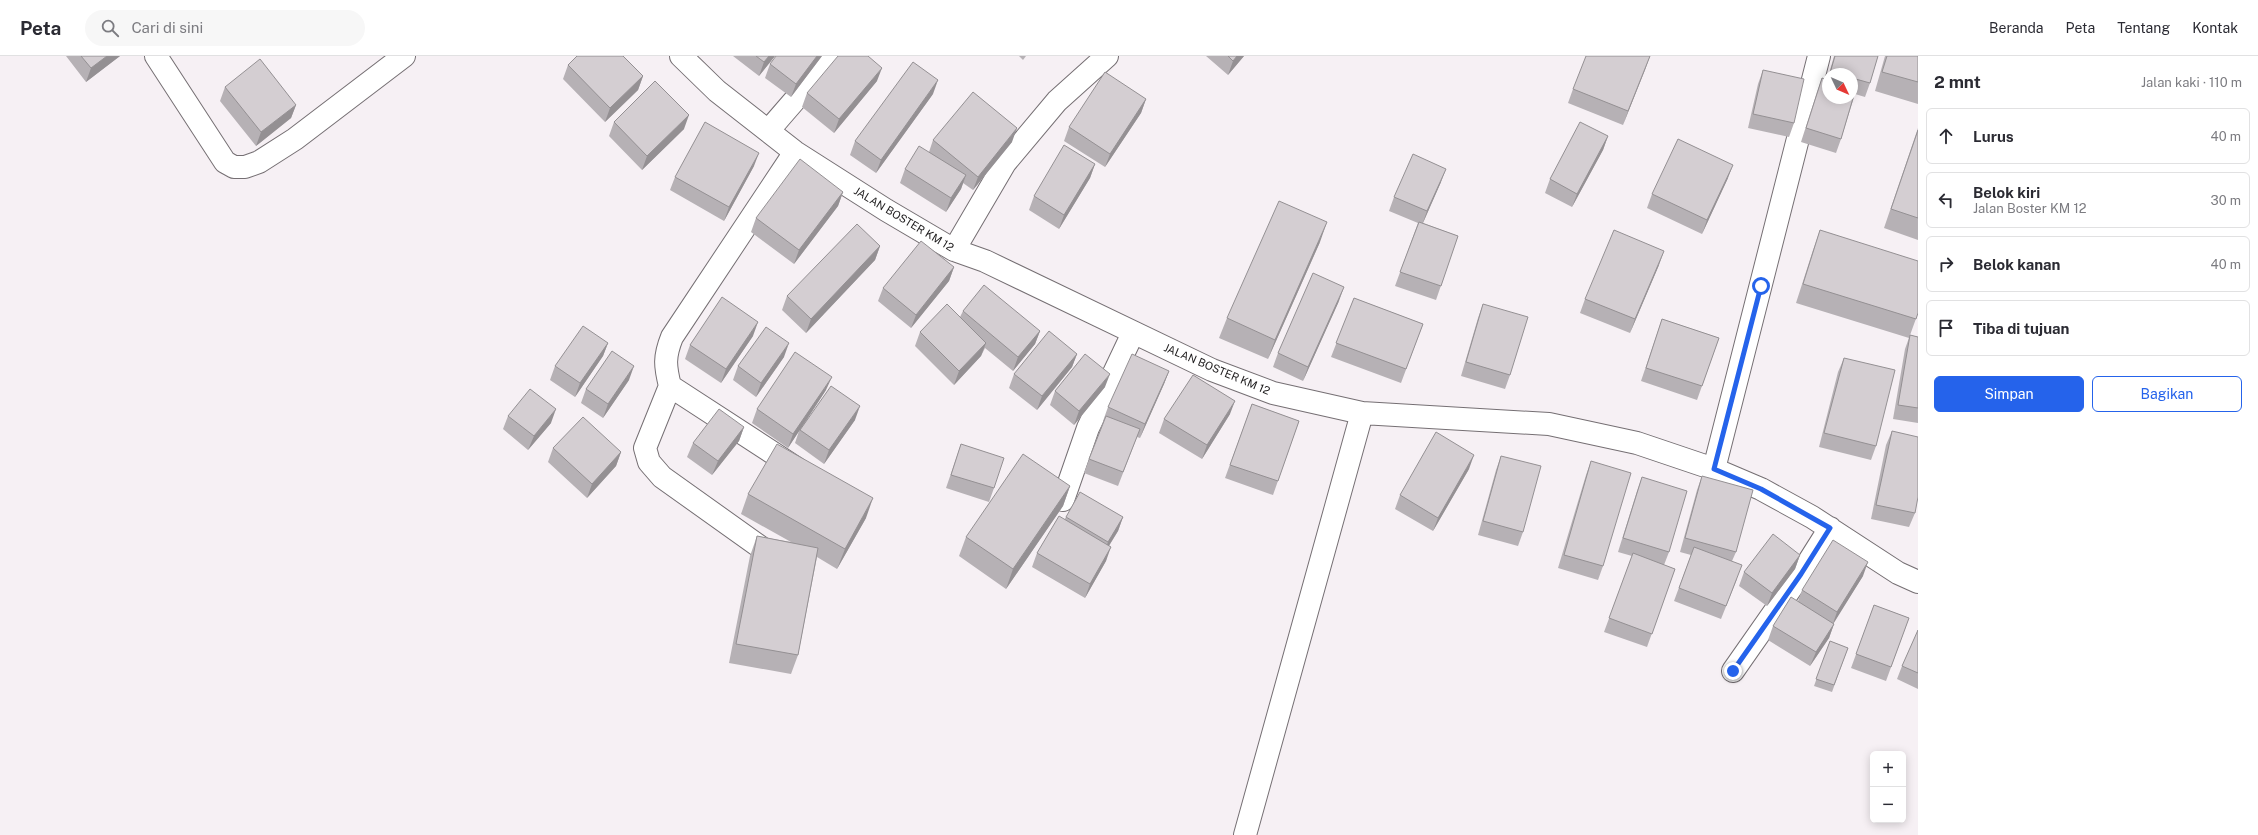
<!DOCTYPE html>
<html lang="id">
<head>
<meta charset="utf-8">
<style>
	body { margin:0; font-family:"Public Sans",sans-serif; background:#f7f7f7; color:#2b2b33 }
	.controls { position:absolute; right:12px; bottom:12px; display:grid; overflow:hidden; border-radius:6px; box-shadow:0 2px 10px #0003 }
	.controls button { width:36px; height:36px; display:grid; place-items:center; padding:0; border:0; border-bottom:1px solid #e1e1e2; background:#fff; color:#2b2b33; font:20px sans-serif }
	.compass { position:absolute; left:1822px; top:12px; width:36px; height:36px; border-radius:50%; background:#fff; box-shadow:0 2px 10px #0003; rotate:134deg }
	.stop { position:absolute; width:12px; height:12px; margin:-9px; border:3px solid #2563eb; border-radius:50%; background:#fff }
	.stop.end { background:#2563eb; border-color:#fff; box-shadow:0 1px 4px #0008 }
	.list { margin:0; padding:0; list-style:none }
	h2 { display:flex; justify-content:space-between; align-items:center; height:52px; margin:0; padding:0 16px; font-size:17px }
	h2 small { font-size:13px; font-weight:400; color:#7c7c81 }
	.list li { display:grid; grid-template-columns:26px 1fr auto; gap:12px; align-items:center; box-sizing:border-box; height:56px; margin:0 8px 8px; padding:0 8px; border:1px solid #e1e1e2; border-radius:6px }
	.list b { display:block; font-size:15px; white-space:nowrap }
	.list p { margin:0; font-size:13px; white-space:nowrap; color:#7c7c81 }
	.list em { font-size:13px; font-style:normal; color:#7c7c81 }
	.actions { display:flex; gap:8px; padding:12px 16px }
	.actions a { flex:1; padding:9px 0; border:1px solid #2563eb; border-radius:6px; text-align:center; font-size:14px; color:#2563eb }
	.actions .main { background:#2563eb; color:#fff }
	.icon { flex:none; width:22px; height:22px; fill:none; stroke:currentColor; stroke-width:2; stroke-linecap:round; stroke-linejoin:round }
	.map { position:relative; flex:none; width:1918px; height:779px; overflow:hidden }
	header { display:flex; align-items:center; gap:24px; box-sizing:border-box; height:56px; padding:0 20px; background:#fff; border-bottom:1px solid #e1e1e2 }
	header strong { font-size:19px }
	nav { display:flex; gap:22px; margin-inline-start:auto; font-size:14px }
	.search { width:280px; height:36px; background:#f7f7f7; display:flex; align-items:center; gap:10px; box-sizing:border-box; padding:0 14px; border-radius:22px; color:#7c7c81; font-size:15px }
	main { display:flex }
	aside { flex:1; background:#fff }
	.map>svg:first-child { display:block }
</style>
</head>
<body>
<header>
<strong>Peta</strong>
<div class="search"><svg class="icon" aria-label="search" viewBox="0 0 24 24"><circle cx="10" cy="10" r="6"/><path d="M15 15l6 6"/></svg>Cari di sini</div>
<nav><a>Beranda</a><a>Peta</a><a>Tentang</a><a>Kontak</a></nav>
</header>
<main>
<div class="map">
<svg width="1918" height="779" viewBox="0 0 1918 779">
	<rect width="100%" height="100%" fill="#f6f0f4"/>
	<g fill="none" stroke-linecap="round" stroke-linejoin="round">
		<defs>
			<path id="street" d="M156,0L225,106L234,111H245L259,106L295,83L404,0
				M681,0L717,35L795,96L886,154L954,194L985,205L1212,314L1273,337L1362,357L1549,368L1637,387L1714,413L1761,433L1812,461L1898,517L1918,526
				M768,75L833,0
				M795,96L672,281C664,301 665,310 670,330L796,412
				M954,194L1005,107L1057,45L1107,0
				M670,330L645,392L649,406L662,421L777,503
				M1714,413L1819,0
				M1063,444L1088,372L1133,277
				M1733,615L1801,518L1830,472
				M1245,779L1362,357"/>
		</defs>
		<!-- street casing -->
		<use href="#street" stroke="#756f73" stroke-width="24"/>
		<!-- street -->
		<use href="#street" stroke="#fff" stroke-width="22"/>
	</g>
	<!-- wall -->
	<path fill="#b6b1b5" d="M66,0H120L86,26Z
		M733,0H775L759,20Z
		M822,0L791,41L765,22L770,8Z
		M1019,0H1026L1023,4Z
		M1206,0H1244L1228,19Z
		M1650,0L1623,69L1568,47L1573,33Z
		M1834,0H1878L1870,27L1865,41L1855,38L1841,83L1836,97L1801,86L1817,36L1822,22L1827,24L1828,20V42H1852V18H1829Z
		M1885,0H1918V48L1875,35Z
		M568,9L643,20L638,34L605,66L563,23Z
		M1763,14L1794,67L1789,81L1748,72L1758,28Z
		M877,25L834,77L802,51L807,37Z
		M225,31L296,49L291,62L256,90L220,45Z
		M933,38L876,117L850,99L855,85Z
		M1146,43L1141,57L1105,111L1064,85L1069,71Z
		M614,66L684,73L642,114L609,80Z
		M1918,72V184L1884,172Z
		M1608,80L1603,94L1572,151L1545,137L1550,123Z
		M933,84L1012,86L973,134L963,127L961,133L946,156L900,127L905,113L929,96Z
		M1095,108L1090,122L1059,173L1029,154L1034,140Z
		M754,110L724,165L670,134L675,121Z
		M1728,122L1702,178L1647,152L1652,138Z
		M1441,126L1423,167L1458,180L1436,244L1395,230L1418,167L1389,155L1394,141Z
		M843,136L838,150L794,208L751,176L756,162Z
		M1820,174L1918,257L1909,282L1796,247L1813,194Z
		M1320,186L1268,303L1219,282L1227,262Z
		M880,190L875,204L806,277L782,254L787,240Z
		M1659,209L1630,277L1580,257L1585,243Z
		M954,211L949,225L911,272L878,245L883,232Z
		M1354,242L1423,268L1401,327L1331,301Z
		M1339,245L1303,325L1273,311L1278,297Z
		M1483,248L1510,319L1505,333L1461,320L1478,262Z
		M963,255L1040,275L1035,288L1013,315L985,292L981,300L954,329L915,290L920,276L960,261Z
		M1662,263L1719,282L1697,344L1641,325Z
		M1910,279L1918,281V367L1893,363L1905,293Z
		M753,280L721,327L685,303L690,289Z
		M608,287L603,300L575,341L550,324L555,310Z
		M1077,298L1072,311L1037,354L1009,332L1014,318Z
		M784,301L756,341L733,324L738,310Z
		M1844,302L1876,390L1871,404L1819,391L1838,316Z
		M1169,315L1164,328L1140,382L1137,381L1118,430L1084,417L1103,366V365L1108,351Z
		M629,324L603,362L581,347L586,333Z
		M1105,331L1074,369L1050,349L1055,335Z
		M826,334L808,362L855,364L824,408L795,387L799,375L788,392L752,367L757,353Z
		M1252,348L1299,365L1273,439L1225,422Z
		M1230,358L1202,403L1159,377L1164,363Z
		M508,360L551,367L528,394L503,373Z
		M744,371L739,385L712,419L687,401L693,387Z
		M1892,375L1915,457L1909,471L1871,463L1886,389Z
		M961,388L994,432L989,446L946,432Z
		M553,392L621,396L616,410L587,442L548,406Z
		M1501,400L1523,476L1518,490L1478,479L1496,414Z
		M1591,405L1603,510L1598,524L1558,512L1586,419Z
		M1469,413L1433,475L1395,453L1400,439Z
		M1702,420L1736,496L1732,505L1737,523L1721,563L1674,545L1691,499L1680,496L1697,434Z
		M1642,421L1669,496L1664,509L1675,513L1647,591L1604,576L1632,500L1618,496L1637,435Z
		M1070,430L1063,450L1006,533L959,500L966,481Z
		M748,438L866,462L837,513L817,501L798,599L791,618L729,607L750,500L757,480L791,486L741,458Z
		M1066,461H1123L1118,475L1109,490L1106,505L1085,542L1032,511L1037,497L1064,464Z
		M1800,499L1795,513L1767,550L1739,530L1744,516Z
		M1863,520L1833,567L1834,568L1829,582L1810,610L1768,584L1773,570L1798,545L1802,534Z
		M1874,549L1909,562L1886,625L1851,612Z
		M1918,574V633L1897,623L1902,610Z
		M1830,585L1848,592L1832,636L1814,630Z"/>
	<!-- shaded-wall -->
	<path fill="#949093" d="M107,0H120L86,26L91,12Z
		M769,0H775L759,20L764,6Z
		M817,0H822L791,41L796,28Z
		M1237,0H1244L1228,19L1233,5Z
		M1650,0L1645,14L1623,69L1628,55Z
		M882,12L877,25L834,77L839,63Z
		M643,20L638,34L605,66L610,52Z
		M938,24L933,38L876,117L881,104Z
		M1146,43L1141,57L1105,111L1110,98Z
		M296,49L291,62L256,90L261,76Z
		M689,59L684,73L642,114L647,100Z
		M1017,72L1012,86L973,134L978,121Z
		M1608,80L1603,94L1572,151L1577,138Z
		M759,97L754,110L724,165L729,151Z
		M1095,108L1090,122L1059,173L1064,159Z
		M1733,109L1728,122L1702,178L1707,164Z
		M1446,113L1441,126L1422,169L1427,155Z
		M966,119L961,133L946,156L951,142Z
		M843,136L838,150L794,208L799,194Z
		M1327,166L1320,186L1268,303L1275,284Z
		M880,190L875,204L806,277L811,263Z
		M1664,195L1659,209L1630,277L1635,263Z
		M954,211L949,225L911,272L916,259Z
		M1344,231L1339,245L1303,325L1308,311Z
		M758,266L753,280L721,327L726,313Z
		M1040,275L1035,288L1013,315L1018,301Z
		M608,287L603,300L575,341L580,327Z
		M789,287L784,301L756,341L761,327Z
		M986,287L981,300L954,329L959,315Z
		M1077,298L1072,311L1037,354L1042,340Z
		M634,310L629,324L603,362L608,348Z
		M1169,315L1164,328L1140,382L1145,368Z
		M1110,318L1105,331L1074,369L1079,355Z
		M832,321L826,334L788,392L793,378Z
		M1235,345L1230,358L1202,403L1207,389Z
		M860,350L855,364L824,408L829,394Z
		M556,353L551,367L528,394L534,380Z
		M744,371L739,385L712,419L718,405Z
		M621,396L616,410L587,442L592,428Z
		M1474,399L1469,413L1433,475L1438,462Z
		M1070,430L1063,450L1006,533L1013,513Z
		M873,442L866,462L837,513L845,493Z
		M1123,461L1118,475L1103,499L1108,486Z
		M1111,491L1106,505L1085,542L1090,528Z
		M1800,499L1795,513L1767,550L1772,537Z
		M1868,506L1863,520L1832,570L1837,556Z
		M1834,568L1829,582L1810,610L1816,596Z"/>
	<!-- building -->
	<path fill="#d4ced2" stroke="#949093" d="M81,0H107L91,12Z
		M577,0H623L643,20L610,52L568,9Z
		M756,0H769L764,6Z
		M776,0H817L796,28L770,8Z
		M838,0H868L882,12L839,63L807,37Z
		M1228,0H1237L1233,5Z
		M1586,0H1650L1628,55L1573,33Z
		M1835,0H1878L1870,27L1852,22V18H1836L1830,17Z
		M1887,0H1918V26L1882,16Z
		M260,3L296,49L261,76L225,31Z
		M913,6L938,24L881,104L855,85Z
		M1763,14L1804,23L1794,67L1753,58Z
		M1105,16L1146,43L1110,98L1069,71Z
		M1822,22L1828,24V42H1852V31L1856,32L1841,83L1806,72Z
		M655,25L689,59L647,100L614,66Z
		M973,36L1017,72L978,121L933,84Z
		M705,66L759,97L729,151L675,121Z
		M1580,66L1608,80L1577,138L1550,123Z
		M1918,74V162L1891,153Z
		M1678,83L1733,109L1707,164L1652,138Z
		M1064,89L1095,108L1064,159L1034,140Z
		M919,90L966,119L951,142L905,113Z
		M1413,98L1446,113L1427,155L1394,141Z
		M800,103L843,136L799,194L756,162Z
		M1279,145L1327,166L1275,284L1227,262Z
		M1419,166L1458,180L1441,230L1400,216Z
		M857,168L880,190L811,263L787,240Z
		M1614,174L1664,195L1635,263L1585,243Z
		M1820,174L1918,205V257L1916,263L1803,228Z
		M921,185L954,211L916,259L883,232Z
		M1313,217L1344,231L1308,311L1278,297Z
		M984,229L1040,275L1018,301L963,255Z
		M722,241L758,266L726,313L690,289Z
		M1354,242L1423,268L1406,313L1336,287Z
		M947,248L986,287L959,315L920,276Z
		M1483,248L1528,261L1510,319L1466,306Z
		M1662,263L1719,282L1702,330L1646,312Z
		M583,270L608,287L580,327L555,310Z
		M766,271L789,287L761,327L738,310Z
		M1049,275L1077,298L1042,340L1014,318Z
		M1910,279L1918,281V352L1898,349Z
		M612,295L634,310L608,348L586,333Z
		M795,296L832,321L793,378L757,353Z
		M1085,298L1110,318L1079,355L1055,335Z
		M1132,298L1169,315L1145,368L1108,351Z
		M1844,302L1895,314L1876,390L1824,377Z
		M1193,319L1235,345L1207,389L1164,363Z
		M831,330L860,350L829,394L800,374Z
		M530,333L556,353L534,380L508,360Z
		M1252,348L1299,365L1278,425L1230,409Z
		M719,353L744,371L718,405L693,387Z
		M1106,360L1140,373L1123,416L1089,403Z
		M583,361L621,396L592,428L553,392Z
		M1892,375L1918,381V441L1915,457L1876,449Z
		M1436,376L1474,399L1438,462L1400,439Z
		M777,388L873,442L845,493L748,438Z
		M961,388L1004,402L994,432L951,419Z
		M1023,398L1070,430L1013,513L966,481Z
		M1501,400L1541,410L1523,476L1483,465Z
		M1591,405L1631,417L1603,510L1564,499Z
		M1702,420L1753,434L1736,496L1685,482Z
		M1642,421L1687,435L1669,496L1623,482Z
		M1080,436L1123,461L1108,486L1066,461Z
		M1059,460L1111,491L1090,528L1037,497Z
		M1773,478L1800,499L1772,537L1744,516Z
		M757,480L818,492L798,599L736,588Z
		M1833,484L1868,506L1837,556L1802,534Z
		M1694,491L1742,509L1726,550L1679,532Z
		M1633,497L1675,513L1652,578L1609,562Z
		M1791,541L1834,568L1816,596L1773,570Z
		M1874,549L1909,562L1891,611L1856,598Z
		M1918,574V617L1902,610Z
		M1830,585L1848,592L1834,629L1816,623Z"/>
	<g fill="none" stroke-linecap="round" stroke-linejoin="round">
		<!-- route -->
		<path stroke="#2563eb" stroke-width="5" d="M1733,615L1801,518L1830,472L1761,433L1714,413L1761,230"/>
	</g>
	<g text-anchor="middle" stroke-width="3" stroke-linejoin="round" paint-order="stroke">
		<!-- street labels -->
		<g font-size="11" fill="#1d1b1c" stroke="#fff">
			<text transform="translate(904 163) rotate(31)" y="4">JALAN BOSTER KM 12</text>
			<text transform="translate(1217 313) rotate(23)" y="4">JALAN BOSTER KM 12</text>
		</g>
	</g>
</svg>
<div class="controls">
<button>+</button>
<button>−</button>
</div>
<svg class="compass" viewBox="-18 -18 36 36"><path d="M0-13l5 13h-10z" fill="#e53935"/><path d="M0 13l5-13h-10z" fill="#7c7c81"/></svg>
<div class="stop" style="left:1761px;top:230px"></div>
<div class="stop end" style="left:1733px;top:615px"></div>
</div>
<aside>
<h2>2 mnt<small>Jalan kaki · 110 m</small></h2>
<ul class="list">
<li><svg class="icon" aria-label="ahead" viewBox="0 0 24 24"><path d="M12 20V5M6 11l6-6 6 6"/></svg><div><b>Lurus</b></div><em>40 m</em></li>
<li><svg class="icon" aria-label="left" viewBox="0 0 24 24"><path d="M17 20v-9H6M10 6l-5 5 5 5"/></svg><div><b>Belok kiri</b><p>Jalan Boster KM 12</p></div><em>30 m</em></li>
<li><svg class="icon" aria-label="right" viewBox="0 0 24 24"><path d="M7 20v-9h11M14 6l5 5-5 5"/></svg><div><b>Belok kanan</b></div><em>40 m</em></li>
<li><svg class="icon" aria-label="arrive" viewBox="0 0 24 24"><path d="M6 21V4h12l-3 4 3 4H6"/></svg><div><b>Tiba di tujuan</b></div></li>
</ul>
<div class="actions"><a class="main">Simpan</a><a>Bagikan</a></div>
</aside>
</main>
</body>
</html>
